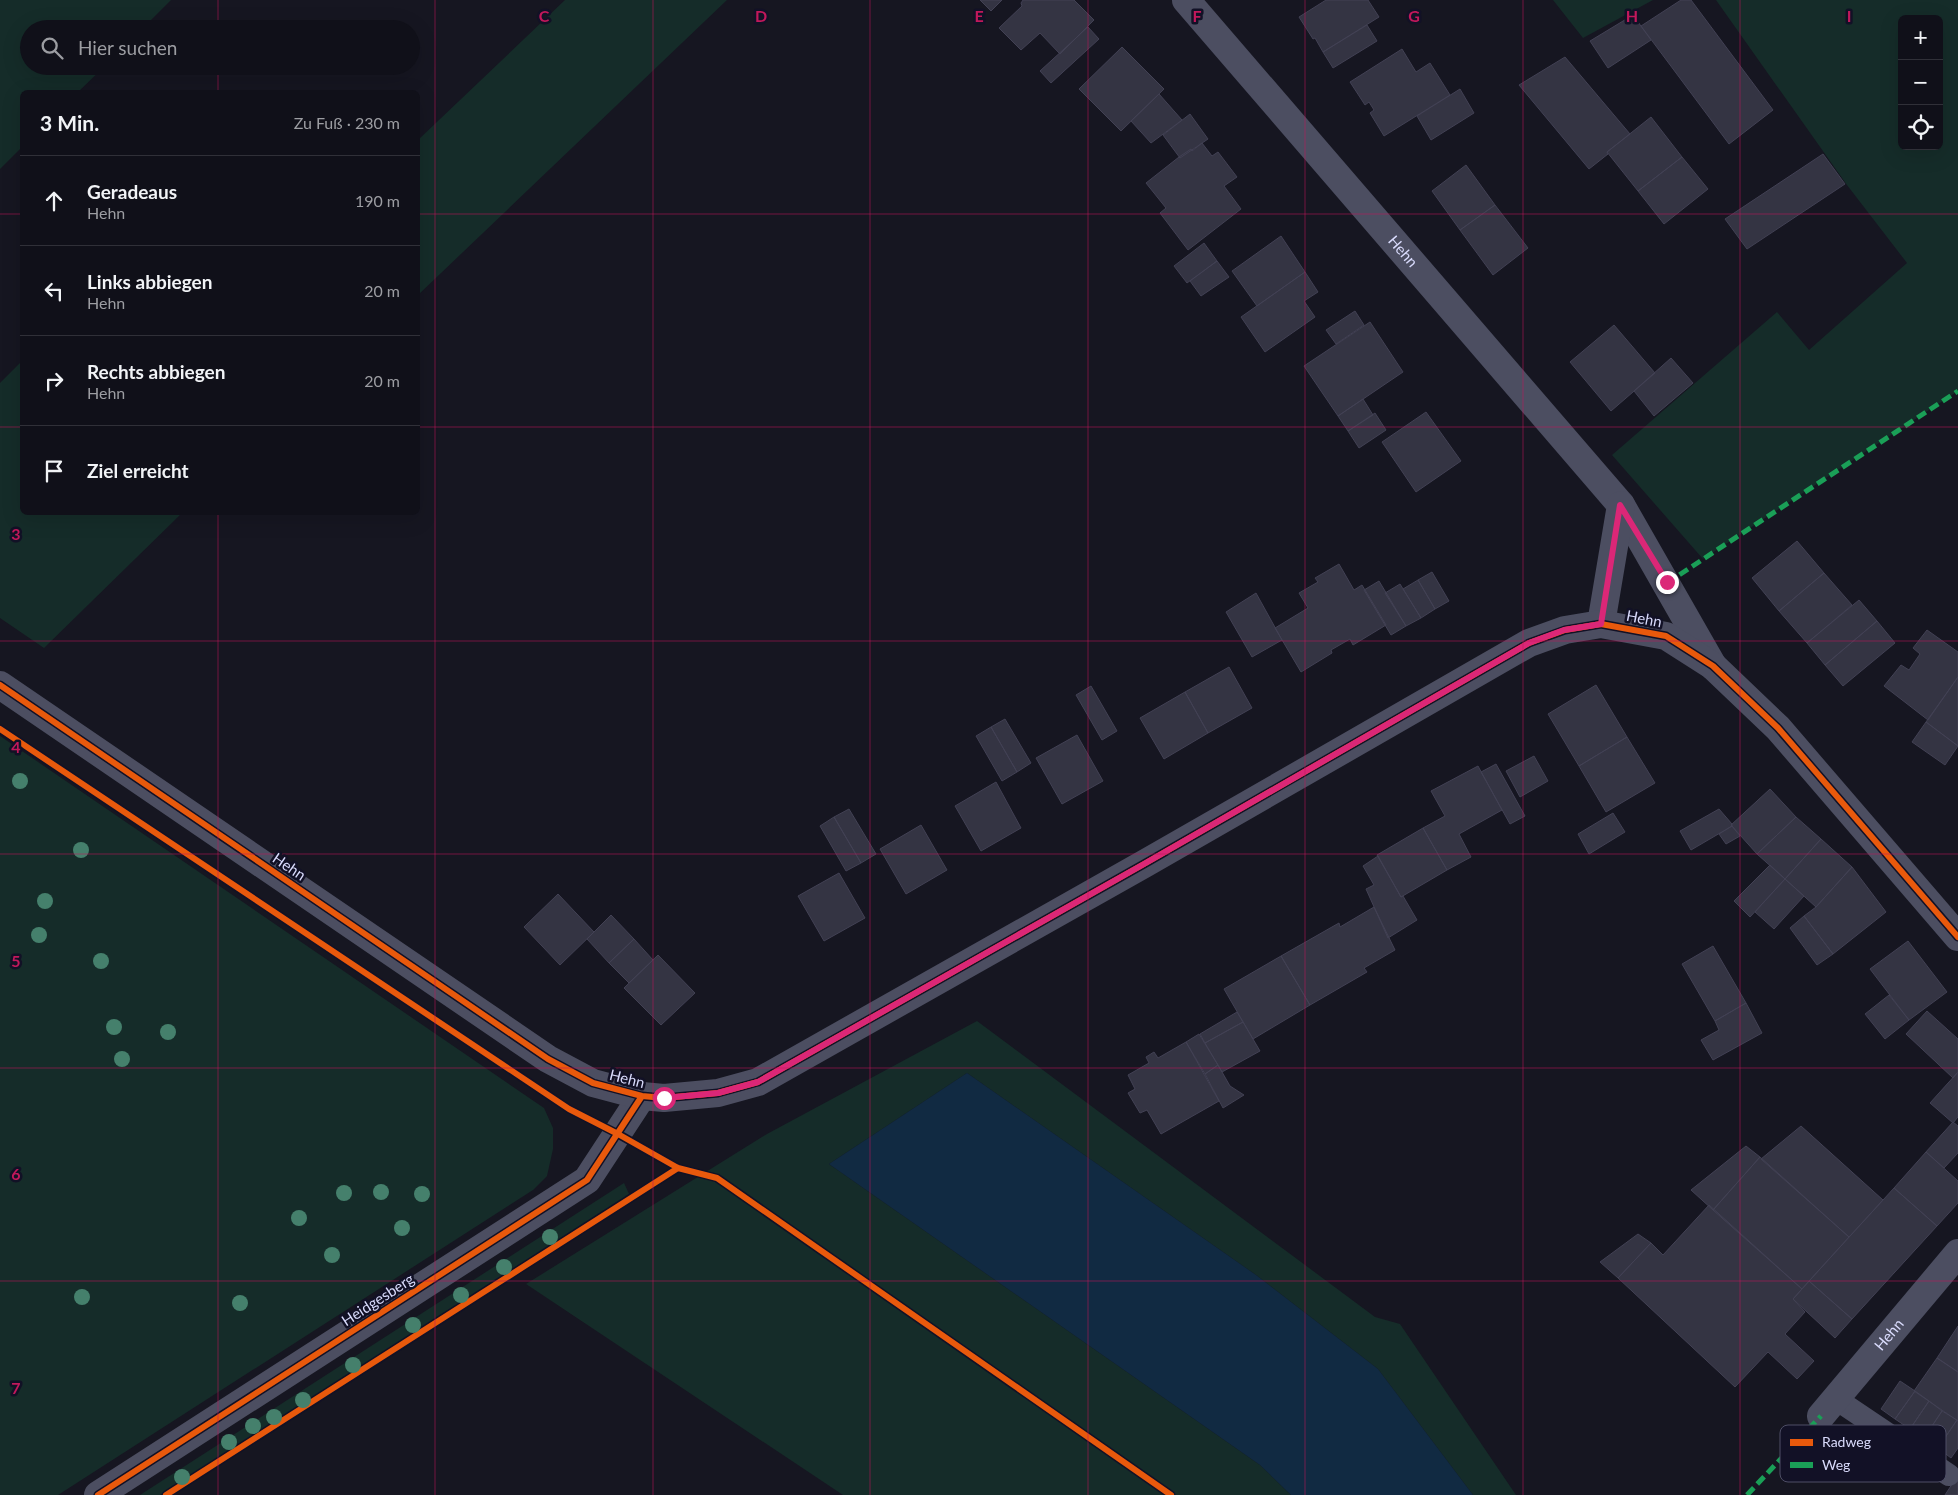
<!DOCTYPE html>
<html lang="de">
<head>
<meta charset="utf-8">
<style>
	body { margin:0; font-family:Lato,sans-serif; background:#1e1e26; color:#f1f3f6 }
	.controls { position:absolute; right:15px; top:15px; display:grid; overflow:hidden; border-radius:8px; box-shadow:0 5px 20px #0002 }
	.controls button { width:45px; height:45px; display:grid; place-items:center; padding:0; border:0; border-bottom:1px solid #303038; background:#101019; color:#f1f3f6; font:25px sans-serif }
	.stop { position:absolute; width:15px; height:15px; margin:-11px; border:4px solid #db2777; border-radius:50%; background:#fff }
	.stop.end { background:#db2777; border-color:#fff; box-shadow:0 1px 5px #0008 }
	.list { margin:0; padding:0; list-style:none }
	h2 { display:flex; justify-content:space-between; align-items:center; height:65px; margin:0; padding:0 20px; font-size:21px }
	h2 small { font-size:16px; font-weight:400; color:#9c9da2 }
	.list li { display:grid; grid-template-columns:32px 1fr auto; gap:15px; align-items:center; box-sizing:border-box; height:90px; padding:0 20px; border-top:1px solid #303038 }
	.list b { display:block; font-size:19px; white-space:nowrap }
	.list p { margin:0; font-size:16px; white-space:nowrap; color:#9c9da2 }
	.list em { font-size:16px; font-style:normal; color:#9c9da2 }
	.icon { flex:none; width:28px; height:28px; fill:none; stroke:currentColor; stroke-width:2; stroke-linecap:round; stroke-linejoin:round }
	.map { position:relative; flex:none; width:1958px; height:1495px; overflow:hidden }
	.search { position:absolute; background:#101019; box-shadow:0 5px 20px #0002; left:20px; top:20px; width:400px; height:55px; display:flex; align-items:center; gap:12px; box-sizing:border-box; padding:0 18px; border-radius:28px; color:#9c9da2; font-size:19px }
	.panel { position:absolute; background:#101019; box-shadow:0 5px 20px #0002; left:20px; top:90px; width:400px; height:425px; border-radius:8px }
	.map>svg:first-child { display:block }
</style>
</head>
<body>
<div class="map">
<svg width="1958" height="1495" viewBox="0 0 1958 1495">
	<rect width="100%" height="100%" fill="#161621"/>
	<!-- green -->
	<path fill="#152c29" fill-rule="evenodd" d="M0,0H171L142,29H29V66H105L78,92H22V147L0,169Z
		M565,0H727L418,295V140Z
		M1553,0H1653L1583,38Z
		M1716,0H1958V391L1703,559L1612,455L1777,312L1809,350L1907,263L1847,185ZM1902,19H1939V146H1902Z
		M22,361V512L182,513L44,648L0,618V383Z
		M0,736L544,1108L553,1128V1149L547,1176L533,1190L58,1495H0Z
		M977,1021L1375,1317L1400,1324L1516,1495H1473L1378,1369L1256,1275L967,1073L829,1164L1260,1465L1291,1495H843L526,1284L767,1134Z
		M624,1183L629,1194L160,1495H140Z"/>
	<!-- water -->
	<path fill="#112a42" d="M967,1073L1256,1275L1378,1369L1473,1495H1291L1260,1465L829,1164Z"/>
	<!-- building -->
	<path fill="#343443" stroke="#424154" d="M980,0H1002L991,11Z
		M1023,0H1074L1094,20L1060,54L1040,33L1021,50L999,28L1022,6L1021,3Z
		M1326,0H1368L1379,17L1323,52L1315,38L1313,39L1299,17Z
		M1681,0H1691L1773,110L1729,144L1641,26Z
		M1633,15L1651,40L1608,68L1590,41Z
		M1367,25L1377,41L1333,68L1323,52Z
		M1088,27L1099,39L1051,83L1040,71Z
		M1122,47L1164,89L1121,131L1079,89Z
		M1402,49L1416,72L1430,63L1450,95L1384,136L1370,113L1374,110L1369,102L1365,105L1350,82Z
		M1565,57L1630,134L1607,152L1608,154L1589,169L1519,85Z
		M1460,89L1474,113L1431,140L1417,116Z
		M1159,94L1182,120L1151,143L1131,121Z
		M1190,114L1208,139L1180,158L1163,135Z
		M1651,117L1682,157L1638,191L1607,152Z
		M1202,143L1212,156L1218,152L1237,177L1224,186L1241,209L1188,250L1160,213L1166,208L1146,183L1179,157L1191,149L1192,151Z
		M1823,154L1845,184L1747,249L1725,219Z
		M1682,157L1708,189L1664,224L1638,191Z
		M1466,165L1495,205L1460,230L1432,191Z
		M1495,205L1528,248L1493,275L1460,230Z
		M1281,236L1305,272L1257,306L1232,271Z
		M1204,243L1217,261L1187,283L1174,266Z
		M1217,261L1229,277L1201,296L1190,281Z
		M1305,272L1318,292L1304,301L1315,317L1265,352L1241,317Z
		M1355,311L1364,325L1336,344L1326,330Z
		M1370,322L1403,372L1338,416L1304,366Z
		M1614,325L1655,373L1611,411L1570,362Z
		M1671,358L1693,383L1654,416L1634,391Z
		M1363,399L1373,415L1348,431L1338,416Z
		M1426,412L1461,461L1416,492L1382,442Z
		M1375,413L1386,430L1359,448L1348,431Z
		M1797,541L1824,573L1779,611L1752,578Z
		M1339,564L1354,590L1362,585L1386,625L1353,645L1350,639L1331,650L1332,653L1301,672L1275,628L1308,608L1299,593L1318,582L1315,578Z
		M1432,572L1449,601L1435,609L1418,580Z
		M1824,573L1852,605L1807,643L1779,611Z
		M1418,580L1435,609L1421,618L1403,589Z
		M1379,581L1406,626L1391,635L1364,590Z
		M1400,584L1421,618L1406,626L1385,593Z
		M1256,593L1282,640L1252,657L1226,612Z
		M1859,600L1877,621L1825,665L1807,643Z
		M1877,621L1895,643L1843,686L1825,665Z
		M1927,630L1958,652V677L1928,720L1884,686L1901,665L1909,670L1920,654L1913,648Z
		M1229,667L1252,708L1208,733L1185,692Z
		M1958,677V746L1926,722Z
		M1596,685L1627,737L1579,766L1548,714Z
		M1091,686L1117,731L1102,740L1076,695Z
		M1185,692L1208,733L1164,759L1140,718Z
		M1005,719L1031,763L1017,772L991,727Z
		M1926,722L1958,746L1945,765L1912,742Z
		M991,727L1017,772L1002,781L976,736Z
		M1077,735L1103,781L1062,804L1036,758Z
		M1627,737L1655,783L1606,812L1579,766Z
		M1534,756L1548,781L1520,797L1506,771Z
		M1496,764L1525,816L1510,824L1481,772Z
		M1478,766L1502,810L1459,834L1471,857L1447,870L1423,828L1445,816L1431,791Z
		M996,782L1021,828L981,851L955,806Z
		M1770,789L1796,817L1757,854L1731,825Z
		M849,809L876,854L861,863L834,817Z
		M1719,809L1732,824V826L1691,850L1680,831Z
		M1613,813L1625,832L1589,854L1578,834Z
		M834,817L861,863L846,871L820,826Z
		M1796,817L1821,839L1785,879L1757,854Z
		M921,825L947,870L906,894L880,849Z
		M1732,826L1740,836L1726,844L1719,834Z
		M1423,828L1447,870L1401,897L1377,855Z
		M1821,839L1852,867L1816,907L1785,879Z
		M1378,856L1401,897L1403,896L1417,920L1388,938L1366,889L1374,885L1363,866Z
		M1770,865L1785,879L1750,917L1734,901Z
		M1852,867L1886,912L1833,954L1804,916L1816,907Z
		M839,873L865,918L824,941L798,896Z
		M1785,879L1804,896L1774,929L1755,912Z
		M558,894L594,932L560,965L524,927Z
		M1374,907L1395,950L1364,968L1367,972L1310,1005L1281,956L1339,923L1340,927Z
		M611,915L634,939L609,963L587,939Z
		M1804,916L1833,954L1817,965L1790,928Z
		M634,939L653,960L629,983L609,963Z
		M1908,941L1947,992L1909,1020L1870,969Z
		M1713,946L1746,1003L1715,1021L1682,964Z
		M658,955L695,993L661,1025L624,988Z
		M1281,956L1310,1005L1253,1039L1224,989Z
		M1889,995L1909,1020L1885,1039L1865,1014Z
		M1746,1003L1762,1033L1713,1060L1701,1040L1719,1030L1715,1021Z
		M1927,1011L1958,1039V1072L1953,1078L1906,1034Z
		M1237,1012L1243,1022L1205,1043L1200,1034Z
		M1243,1022L1260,1051L1222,1072L1205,1043Z
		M1199,1034L1218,1065L1205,1074L1186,1042Z
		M1186,1042L1219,1101L1161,1134L1147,1110L1140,1113L1128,1093L1135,1089L1128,1075L1149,1063L1146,1057L1154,1052L1158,1058Z
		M1218,1065L1230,1086L1244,1095L1223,1108L1205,1074Z
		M1958,1072V1117L1953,1123L1930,1103Z
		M1953,1122L1958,1126V1153L1944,1168L1926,1152L1925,1153Z
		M1801,1126L1883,1200L1849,1237L1761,1159Z
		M1746,1146L1760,1157L1713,1210L1691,1190Z
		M1926,1152L1958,1181V1203L1937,1226L1894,1188Z
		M1760,1157L1849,1237L1802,1289L1713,1210Z
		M1894,1188L1937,1226L1852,1319L1809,1281Z
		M1709,1205L1802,1289L1793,1299L1805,1312L1785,1334L1814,1361L1797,1379L1768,1352L1735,1387L1618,1278L1651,1243L1663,1255Z
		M1638,1234L1651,1243L1618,1278L1600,1262Z
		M1809,1281L1852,1319L1835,1338L1793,1299Z
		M1958,1326V1372L1937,1358Z
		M1937,1358L1958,1372V1421L1914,1391Z
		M1900,1381L1915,1391L1895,1419L1881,1409Z
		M1915,1391L1929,1401L1910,1429L1895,1419Z
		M1929,1401L1942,1411L1924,1438L1910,1429Z
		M1942,1411L1957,1420L1938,1448L1924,1438Z
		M1957,1420L1958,1421V1448L1951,1458L1938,1448Z
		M1956,1478L1958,1479V1495H1945Z"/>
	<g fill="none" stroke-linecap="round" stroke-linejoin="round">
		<!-- service -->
		<path stroke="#4c4e61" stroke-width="22" d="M1836,1399L1949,1475"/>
		<!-- minor -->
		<g stroke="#4c4e61" stroke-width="28">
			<path id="s1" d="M1186,0L1621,505L1713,666"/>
			<path d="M1601,624L1621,505"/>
			<path id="s2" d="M1821,1416L1958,1253"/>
			<path d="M98,1495L587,1180L642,1096"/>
		</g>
		<!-- tertiary -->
		<path stroke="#4c4e61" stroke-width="28" d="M0,685L548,1059L593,1083L642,1096L664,1098L718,1093L758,1082L1144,864L1529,643L1565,630L1601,624L1666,636L1713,666L1778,728L1958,937"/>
		<!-- quiet -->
		<path stroke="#1a9f57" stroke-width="5" stroke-dasharray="10 5" stroke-linecap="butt" d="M1667,583L1958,391
			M1747,1495L1821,1416"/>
		<defs>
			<path id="cycleway" d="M0,685L548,1059L593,1083L642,1096L664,1098L718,1093L758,1082L1144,864L1529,643L1565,630L1601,624L1666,636L1713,666L1778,728L1958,937
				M0,729L569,1109L618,1134L678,1168L717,1178L1171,1495
				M98,1495L587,1180L642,1096
				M166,1495L678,1168"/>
		</defs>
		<!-- cycleway casing -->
		<use href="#cycleway" stroke="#121126" stroke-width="9"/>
		<!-- cycleway -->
		<use href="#cycleway" stroke="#e8590c" stroke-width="6"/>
	</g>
	<!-- trees -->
	<g fill="#45806c">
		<circle cx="20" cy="781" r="8"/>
		<circle cx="81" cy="850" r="8"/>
		<circle cx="45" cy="901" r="8"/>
		<circle cx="39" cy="935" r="8"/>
		<circle cx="101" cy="961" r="8"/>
		<circle cx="114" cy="1027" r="8"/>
		<circle cx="168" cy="1032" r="8"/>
		<circle cx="122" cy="1059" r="8"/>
		<circle cx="381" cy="1192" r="8"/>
		<circle cx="344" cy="1193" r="8"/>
		<circle cx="422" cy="1194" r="8"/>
		<circle cx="299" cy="1218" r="8"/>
		<circle cx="402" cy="1228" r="8"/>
		<circle cx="550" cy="1237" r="8"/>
		<circle cx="332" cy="1255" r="8"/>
		<circle cx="504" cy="1267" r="8"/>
		<circle cx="461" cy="1295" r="8"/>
		<circle cx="82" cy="1297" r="8"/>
		<circle cx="240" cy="1303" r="8"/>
		<circle cx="413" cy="1325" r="8"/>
		<circle cx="353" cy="1365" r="8"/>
		<circle cx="303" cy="1400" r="8"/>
		<circle cx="274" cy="1417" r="8"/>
		<circle cx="253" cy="1426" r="8"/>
		<circle cx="229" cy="1442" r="8"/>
		<circle cx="182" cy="1477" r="8"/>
	</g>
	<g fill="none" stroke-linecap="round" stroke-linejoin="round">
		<!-- route -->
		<path stroke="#db2777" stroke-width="6" d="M664,1098L718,1093L758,1082L1144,864L1529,643L1564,630L1601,624L1620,505L1667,582"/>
	</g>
	<!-- grid -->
	<path fill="none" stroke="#c2185b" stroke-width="1" stroke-opacity="0.55" d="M218,0V29M435,0V1495M653,0V1495M870,0V1495M1088,0V1495M1305,0V1495M1523,0V1495M1740,0V1495M218,66V92M0,214H22M418,214H1958M0,427H22M418,427H1958M218,512V1495M0,641H1958M0,854H1958M0,1068H1958M0,1281H1958"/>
	<g text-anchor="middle" stroke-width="5" stroke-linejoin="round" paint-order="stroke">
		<!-- street labels -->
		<g font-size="15" fill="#d9dbfc" stroke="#121126">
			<text dy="5" stroke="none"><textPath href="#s1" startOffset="332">Hehn</textPath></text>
			<text transform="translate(1644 619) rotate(11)" y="5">Hehn</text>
			<text transform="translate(289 867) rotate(34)" y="5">Hehn</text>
			<text transform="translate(627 1079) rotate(14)" y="5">Hehn</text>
			<text transform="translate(378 1300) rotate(-33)" y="5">Heidgesberg</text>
			<text dy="5" stroke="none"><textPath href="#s2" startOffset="106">Hehn</textPath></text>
		</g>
	</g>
	<!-- legend -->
	<rect x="1780" y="1425" width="166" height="57" rx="8" fill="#121126" stroke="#4e4e66" stroke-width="1"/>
	<rect x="1790" y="1439" width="23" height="7" fill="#e8590c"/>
	<rect x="1790" y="1462" width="23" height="6" fill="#1a9f57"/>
	<g font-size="14" fill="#d9dbfc">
		<text x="1822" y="1447">Radweg</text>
		<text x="1822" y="1470">Weg</text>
	</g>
	<g font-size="16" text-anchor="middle" font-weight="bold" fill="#c2185b" stroke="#121126" stroke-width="5" stroke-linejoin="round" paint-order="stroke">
		<text x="544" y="22">C</text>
		<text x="761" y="22">D</text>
		<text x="979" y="22">E</text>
		<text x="1197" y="22">F</text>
		<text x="1414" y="22">G</text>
		<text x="1632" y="22">H</text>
		<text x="1849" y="22">I</text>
		<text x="16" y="540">3</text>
		<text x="16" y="753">4</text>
		<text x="16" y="967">5</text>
		<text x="16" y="1180">6</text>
		<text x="16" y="1394">7</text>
	</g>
</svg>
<div class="controls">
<button>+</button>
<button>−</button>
<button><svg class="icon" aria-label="locate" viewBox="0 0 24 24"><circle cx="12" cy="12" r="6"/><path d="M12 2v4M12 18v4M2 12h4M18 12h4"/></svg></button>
</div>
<div class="stop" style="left:664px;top:1098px"></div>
<div class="stop end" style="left:1667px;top:582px"></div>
<div class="search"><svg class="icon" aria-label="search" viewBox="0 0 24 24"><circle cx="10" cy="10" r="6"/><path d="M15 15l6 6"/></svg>Hier suchen</div>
<section class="panel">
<h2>3 Min.<small>Zu Fuß · 230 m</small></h2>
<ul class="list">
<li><svg class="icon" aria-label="ahead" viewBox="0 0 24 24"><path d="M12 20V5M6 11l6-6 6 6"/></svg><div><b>Geradeaus</b><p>Hehn</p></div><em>190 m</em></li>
<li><svg class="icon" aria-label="left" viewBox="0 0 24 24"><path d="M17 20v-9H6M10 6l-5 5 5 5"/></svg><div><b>Links abbiegen</b><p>Hehn</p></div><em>20 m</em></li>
<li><svg class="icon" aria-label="right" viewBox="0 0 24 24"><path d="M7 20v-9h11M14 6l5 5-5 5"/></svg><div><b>Rechts abbiegen</b><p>Hehn</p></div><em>20 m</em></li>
<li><svg class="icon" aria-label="arrive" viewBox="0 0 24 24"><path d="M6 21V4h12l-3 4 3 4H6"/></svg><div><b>Ziel erreicht</b></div></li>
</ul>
</section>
</div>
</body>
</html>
